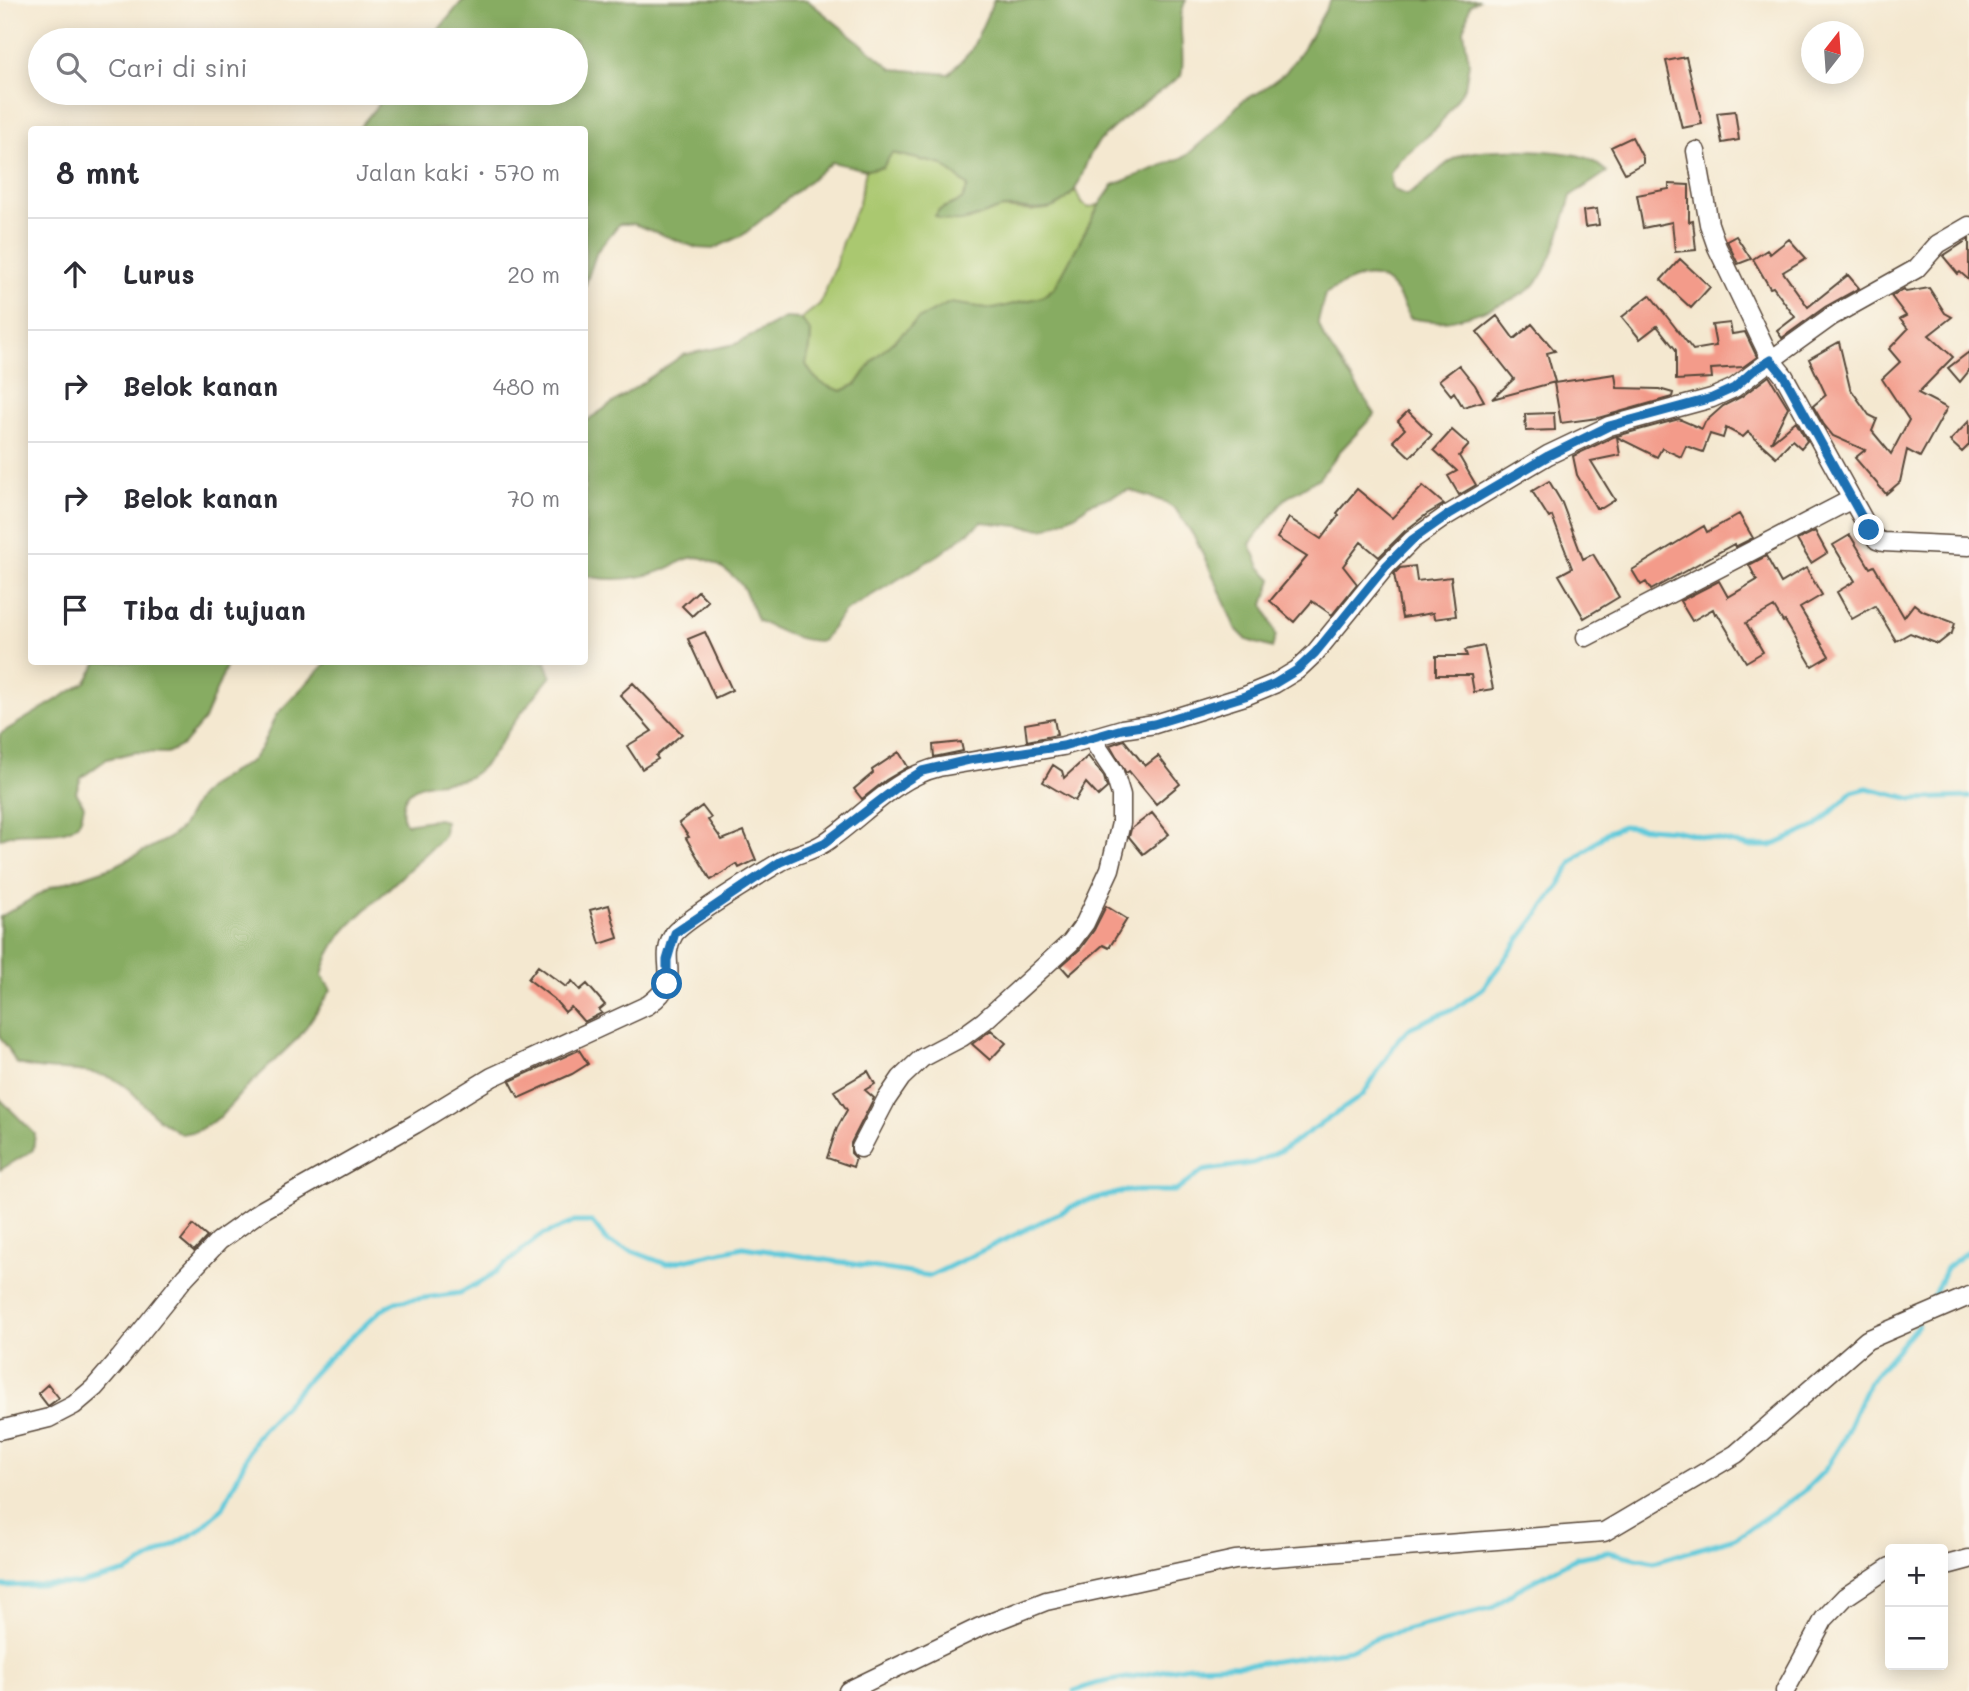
<!DOCTYPE html>
<html lang="id">
<head>
<meta charset="utf-8">
<style>
	body { margin:0; font-family:Mali,sans-serif; background:#f2f2f3; color:#2b2b33 }
	.controls { position:absolute; right:21px; bottom:21px; display:grid; overflow:hidden; border-radius:7px; box-shadow:0 4px 18px #0003 }
	.controls button { width:63px; height:63px; display:grid; place-items:center; padding:0; border:0; border-bottom:2px solid #e1e1e2; background:#fff; color:#2b2b33; font:35px sans-serif }
	.compass { position:absolute; left:1801px; top:21px; width:63px; height:63px; border-radius:50%; background:#fff; box-shadow:0 4px 18px #0003; rotate:17deg }
	.stop { position:absolute; width:21px; height:21px; margin:-16px; border:5px solid #1f6fb2; border-radius:50%; background:#fff }
	.stop.end { background:#1f6fb2; border-color:#fff; box-shadow:0 2px 7px #0008 }
	.list { margin:0; padding:0; list-style:none }
	h2 { display:flex; justify-content:space-between; align-items:center; height:91px; margin:0; padding:0 28px; font-size:30px }
	h2 small { font-size:23px; font-weight:400; color:#7c7c81 }
	.list li { display:grid; grid-template-columns:46px 1fr auto; gap:21px; align-items:center; box-sizing:border-box; height:112px; padding:0 28px; border-top:2px solid #e1e1e2 }
	.list b { display:block; font-size:26px; white-space:nowrap }
	.list em { font-size:23px; font-style:normal; color:#7c7c81 }
	.icon { flex:none; width:38px; height:38px; fill:none; stroke:currentColor; stroke-width:2; stroke-linecap:round; stroke-linejoin:round }
	.map { position:relative; flex:none; width:1969px; height:1691px; overflow:hidden }
	.search { position:absolute; background:#fff; box-shadow:0 4px 18px #0003; left:28px; top:28px; width:560px; height:77px; display:flex; align-items:center; gap:18px; box-sizing:border-box; padding:0 24px; border-radius:38px; color:#7c7c81; font-size:26px }
	.panel { position:absolute; background:#fff; box-shadow:0 4px 18px #0003; left:28px; top:126px; width:560px; height:539px; border-radius:7px }
	.map>svg:first-child { display:block }
</style>
</head>
<body>
<div class="map">
<svg width="1969" height="1691" viewBox="0 0 1969 1691">
	<rect width="100%" height="100%" fill="#fbf7ec"/>
	<filter id="ink" filterUnits="userSpaceOnUse"><feTurbulence type="fractalNoise" baseFrequency=".0143" numOctaves="2"/><feDisplacementMap in="SourceGraphic" scale="14" xChannelSelector="R" yChannelSelector="G"/><feConvolveMatrix kernelMatrix="1 2 1 2 8 2 1 2 1" color-interpolation-filters="sRGB"/></filter>
	<filter id="wash" filterUnits="userSpaceOnUse"><feTurbulence type="fractalNoise" baseFrequency=".00686" numOctaves="4" result="noise"/><feDisplacementMap in="SourceGraphic" scale="28" xChannelSelector="R" yChannelSelector="G"/><feGaussianBlur stdDeviation="1.57" result="paint"/><feColorMatrix in="noise" values="0 0 0 0 0 0 0 0 0 0 0 0 0 0 0 0 0 1.4 0 .05"/><feComposite in="paint" operator="in"/></filter>
	<g filter="url(#wash)">
		<rect width="100%" height="100%" fill="#f4e8d0"/>
		<!-- green -->
		<path fill="#aac86f" stroke="#727946" stroke-width="2" d="M891,153L943,165L968,186L963,200L939,210L968,221L1000,208L1032,211L1053,207L1076,191L1081,203L1089,208L1100,204L1064,273L1055,287L1042,297L994,309L949,303L875,358L857,384L842,391C822,385 815,382 805,364L810,348L811,332L801,319L820,304L835,267L842,242L859,202L866,170L883,167Z"/>
		<!-- forest -->
		<path fill="#87ac62" stroke="#616b40" stroke-width="2" d="M463,0H807L893,69L949,74L971,51L994,0H1186C1174,22 1187,51 1181,76C1152,97 1123,116 1098,143C1079,164 1087,191 1054,207C1035,215 1014,203 996,210C976,217 956,228 935,216L939,210L962,200L968,186L943,165L892,153L883,167L866,170L832,162L743,235L713,249L697,248L634,224H619L597,251L585,286L584,130L358,129L388,93H576V40H430Z
			M1331,0H1478L1470,5L1464,31L1469,63L1465,87L1438,127L1399,160L1390,173L1392,189L1406,195C1428,185 1439,165 1459,156C1482,146 1566,149 1589,159C1595,162 1602,168 1607,172L1571,196C1562,226 1555,257 1537,282C1527,298 1462,320 1443,321C1432,322 1421,320 1410,318C1405,309 1401,297 1394,289C1374,264 1346,282 1325,294L1318,322L1324,338L1375,414L1341,450L1319,478L1285,499L1250,544L1260,567L1272,579L1264,605L1276,635L1272,648L1247,640L1235,628L1218,586L1195,538L1176,510L1162,501L1129,490L1089,504L1077,514L1044,529L982,522L940,554L844,612L822,641C797,641 779,631 757,620C753,610 749,599 744,589C738,579 730,573 721,567C689,546 685,564 655,573C634,579 605,582 585,575V422L683,355L736,344L785,318L801,319L811,332L810,348L806,364C814,381 824,386 842,391L857,384L875,358L918,319L949,303L994,309L1042,297L1055,287L1100,204L1113,185L1186,156L1210,135L1243,100L1258,93L1285,73L1305,46Z
			M98,662H228L204,720L183,745L167,753L135,752L107,759L81,778L76,792L84,806C82,811 82,818 79,822C64,842 21,826 0,839V734L86,682Z
			M327,662H546L551,676C538,693 523,709 511,727C499,744 488,767 469,777C450,786 423,777 408,794C401,802 401,816 406,824L438,819L445,821L444,836C425,855 405,873 385,892C358,917 329,939 322,976L331,990L300,1036L242,1092L220,1117L197,1131L181,1134C172,1128 162,1122 154,1115C141,1103 130,1086 113,1079C82,1066 47,1074 16,1063L8,1048L0,1038V917L52,887L115,866L169,838L181,828L197,799L209,786L252,760L262,746L276,715Z
			M0,1099L35,1134L33,1150L0,1170Z"/>
		<g fill="none" stroke-linecap="round" stroke-linejoin="round">
			<!-- stream -->
			<path stroke="#5fc9da" stroke-width="5" d="M1928,1308L1946,1268L1969,1250
				M0,1586L80,1584L127,1572L198,1531L223,1508L256,1437L320,1366L380,1311L396,1302L460,1293L488,1278L540,1236L574,1222H592L608,1242L666,1264L743,1247L930,1276L1082,1202L1126,1191H1176L1202,1171L1254,1163L1284,1149L1363,1095L1399,1038L1411,1027L1457,1007L1483,988L1557,889L1572,862L1608,832L1623,826L1673,830L1748,846H1771L1817,826L1852,792L1867,788L1913,799L1969,797
				M1074,1691L1094,1684L1189,1666L1256,1664L1350,1650L1381,1636L1492,1608L1518,1589L1576,1558L1608,1552L1654,1562L1735,1538L1803,1492L1825,1470L1842,1442L1869,1382L1918,1325"/>
		</g>
		<g id="blocks">
			<!-- building -->
			<path fill="#f39b8a" d="M1686,57L1702,124L1682,128L1666,61Z
				M1735,111L1739,140L1722,143L1717,113Z
				M1632,137L1643,158V163L1625,173L1611,147Z
				M1669,184L1689,185V222L1693,221L1696,250L1675,252L1672,222L1643,228L1637,195L1669,189Z
				M1597,209L1599,225L1585,227L1583,211Z
				M1736,236L1751,259L1738,264L1727,241Z
				M1789,239L1806,258L1783,272L1808,307L1848,275L1859,288L1825,307L1782,338L1777,331L1795,317L1773,287L1770,288L1753,259L1767,250L1770,254Z
				M1969,239V280L1960,272L1958,274L1943,256Z
				M1680,259L1710,287L1691,308L1661,280Z
				M1929,288L1945,313L1952,317L1929,335L1953,357L1918,393L1947,408L1920,457L1907,450L1900,482L1886,494L1855,458L1865,450L1833,436L1824,425L1813,406L1826,395L1809,359L1839,342L1850,388L1869,415L1877,419L1872,431L1891,454L1909,420L1882,379L1900,362L1889,349L1908,329L1900,319L1906,316L1891,296L1904,289L1906,292Z
				M1650,295L1693,350L1716,346L1712,325L1730,323L1732,334L1745,332L1757,357L1743,367L1711,369L1712,378L1676,380V350L1657,326L1640,339L1622,317Z
				M1497,316L1514,339L1532,324L1555,351L1547,353L1555,382L1492,399L1514,379L1477,332Z
				M1969,352V371L1960,382L1948,368Z
				M1459,365L1475,385L1484,401L1463,407L1454,392L1451,395L1439,380Z
				M1615,374L1617,388L1659,389L1673,393L1672,397L1598,418L1561,423L1554,383Z
				M1769,376L1788,407L1771,442L1796,421L1807,441L1801,448L1792,440L1776,457L1748,432L1743,437L1726,428L1723,438L1710,434L1703,452L1686,446L1681,457L1662,448L1657,457L1617,437L1620,455L1591,461L1615,500L1602,508H1596L1577,475L1573,456L1613,437L1679,419L1702,429L1705,422L1723,406L1741,397Z
				M1408,411L1432,435L1410,457L1393,441L1405,429L1398,421Z
				M1554,413L1555,430L1526,431L1525,414Z
				M1969,421V445L1962,452L1950,441Z
				M1452,430L1469,445L1459,456L1476,485L1459,495L1448,476L1457,471L1434,450Z
				M1549,481L1562,503L1583,559L1593,554L1619,597L1584,618L1559,575L1572,568L1552,516L1549,518L1532,491Z
				M1423,486L1444,504L1427,514L1405,531L1379,557L1361,542L1343,566L1357,584L1332,615L1312,601L1294,622L1270,601L1307,557L1277,538L1289,518L1321,539L1339,515L1337,513L1357,489L1392,518Z
				M1739,514L1753,538L1735,547L1734,544L1651,590L1646,582L1641,585L1632,570L1704,526L1707,532Z
				M1815,531L1827,553L1811,563L1797,540Z
				M1850,535L1870,568L1874,566L1904,617L1914,604L1923,611L1955,623L1952,633L1938,644L1910,633L1896,641L1875,606L1852,619L1837,592L1855,581L1833,545Z
				M1766,556L1781,583L1806,568L1822,595L1800,608L1829,656L1812,666L1785,621L1783,622L1774,607L1746,623L1763,652L1746,662L1717,613L1715,614L1713,609L1692,621L1680,601L1719,581L1728,597L1757,580L1749,565Z
				M1415,566L1417,581L1451,577L1456,616L1434,619L1433,613L1402,618L1394,574L1400,568Z
				M698,591L708,601L692,616L682,606Z
				M705,632L732,690L715,698L688,639Z
				M1484,646L1493,689L1474,692L1471,675H1436V656H1467L1465,650Z
				M633,683L682,734L656,756L658,759L642,769L627,746L652,731L620,695Z
				M1054,719L1057,735L1027,741L1025,724Z
				M1124,740L1145,766L1158,756L1180,784L1156,804L1129,771L1126,773L1110,745Z
				M961,742L963,751L934,757L933,745Z
				M899,752L908,767L886,780L862,799L854,789L873,773L872,770Z
				M1088,756L1104,777L1107,788L1098,796L1086,783L1075,801L1043,782L1053,765L1062,771L1064,778Z
				M702,806L711,818L708,820L722,840L744,831L756,860L739,868L737,864L711,880L686,838L689,837L679,823Z
				M1152,813L1169,834L1143,854L1129,837L1131,829Z
				M609,905L618,938L600,944L590,910Z
				M1106,906L1127,919L1109,948L1103,945L1069,975L1061,966L1080,949L1094,930Z
				M538,966L566,987L572,981L580,990L587,984L605,1005L599,1010L602,1013L584,1022L571,1007L565,1012L554,999L528,979Z
				M991,1030L1006,1043L990,1060L972,1044Z
				M579,1050L588,1064L572,1074L519,1098L510,1081Z
				M868,1071L875,1084L865,1090L874,1098L851,1143V1153L856,1158L853,1167L827,1158L837,1128L847,1110L834,1091Z
				M193,1225L207,1237L194,1251L181,1240Z
				M48,1384L59,1398L48,1406L38,1393Z"/>
		</g>
	</g>
	<g filter="url(#ink)">
		<use href="#blocks" fill-opacity="0" stroke="#574639" stroke-width="2"/>
		<g fill="none" stroke-linecap="round" stroke-linejoin="round">
			<defs>
				<path id="street" d="M1696,151L1709,224L1717,247L1771,360L1832,316L1916,269L1938,244L1969,226
					M1586,637L1852,499
					M861,1148L886,1100L901,1078L922,1058L962,1037L984,1021L1071,942L1085,923L1110,869L1121,823V795L1114,772L1092,739
					M0,1430L49,1418L74,1405L94,1388L120,1358L185,1277L219,1241L261,1211L415,1124L492,1077L648,1005C686,978 656,963 674,934C683,921 762,873 780,862C794,854 810,852 824,843C862,818 893,778 939,767L1063,746L1122,729L1155,724L1245,696L1274,684L1297,670L1315,653L1386,566L1412,540L1446,516L1548,455L1609,426L1712,398L1734,388L1771,360L1784,376L1869,530L1877,540L1883,542L1969,546
					M1943,1566L1969,1559
					M848,1691L980,1627L1046,1601L1235,1560L1604,1532L1736,1454L1867,1340L1969,1296
					M1785,1691L1824,1619L1845,1597L1890,1567"/>
			</defs>
			<!-- street casing -->
			<use href="#street" stroke="#574639" stroke-width="21"/>
			<!-- street -->
			<use href="#street" stroke="#fff" stroke-width="18"/>
		</g>
	</g>
	<g fill="none" stroke-linecap="round" stroke-linejoin="round" filter="url(#ink)">
		<!-- route -->
		<path stroke="#1f6fb2" stroke-width="9" d="M667,984V960L675,933L780,862L824,843L903,783L922,771L969,760L1063,746L1122,729L1154,724L1245,696L1274,684L1297,670L1315,653L1386,566L1412,540L1446,516L1548,456L1609,426L1712,398L1734,388L1753,371L1771,360L1784,376L1869,530"/>
	</g>
</svg>
<div class="controls">
<button>+</button>
<button>−</button>
</div>
<svg class="compass" viewBox="-18 -18 36 36"><path d="M0-13l5 13h-10z" fill="#e53935"/><path d="M0 13l5-13h-10z" fill="#7c7c81"/></svg>
<div class="stop" style="left:667px;top:984px"></div>
<div class="stop end" style="left:1869px;top:530px"></div>
<div class="search"><svg class="icon" aria-label="search" viewBox="0 0 24 24"><circle cx="10" cy="10" r="6"/><path d="M15 15l6 6"/></svg>Cari di sini</div>
<section class="panel">
<h2>8 mnt<small>Jalan kaki · 570 m</small></h2>
<ul class="list">
<li><svg class="icon" aria-label="ahead" viewBox="0 0 24 24"><path d="M12 20V5M6 11l6-6 6 6"/></svg><div><b>Lurus</b></div><em>20 m</em></li>
<li><svg class="icon" aria-label="right" viewBox="0 0 24 24"><path d="M7 20v-9h11M14 6l5 5-5 5"/></svg><div><b>Belok kanan</b></div><em>480 m</em></li>
<li><svg class="icon" aria-label="right" viewBox="0 0 24 24"><path d="M7 20v-9h11M14 6l5 5-5 5"/></svg><div><b>Belok kanan</b></div><em>70 m</em></li>
<li><svg class="icon" aria-label="arrive" viewBox="0 0 24 24"><path d="M6 21V4h12l-3 4 3 4H6"/></svg><div><b>Tiba di tujuan</b></div></li>
</ul>
</section>
</div>
</body>
</html>
